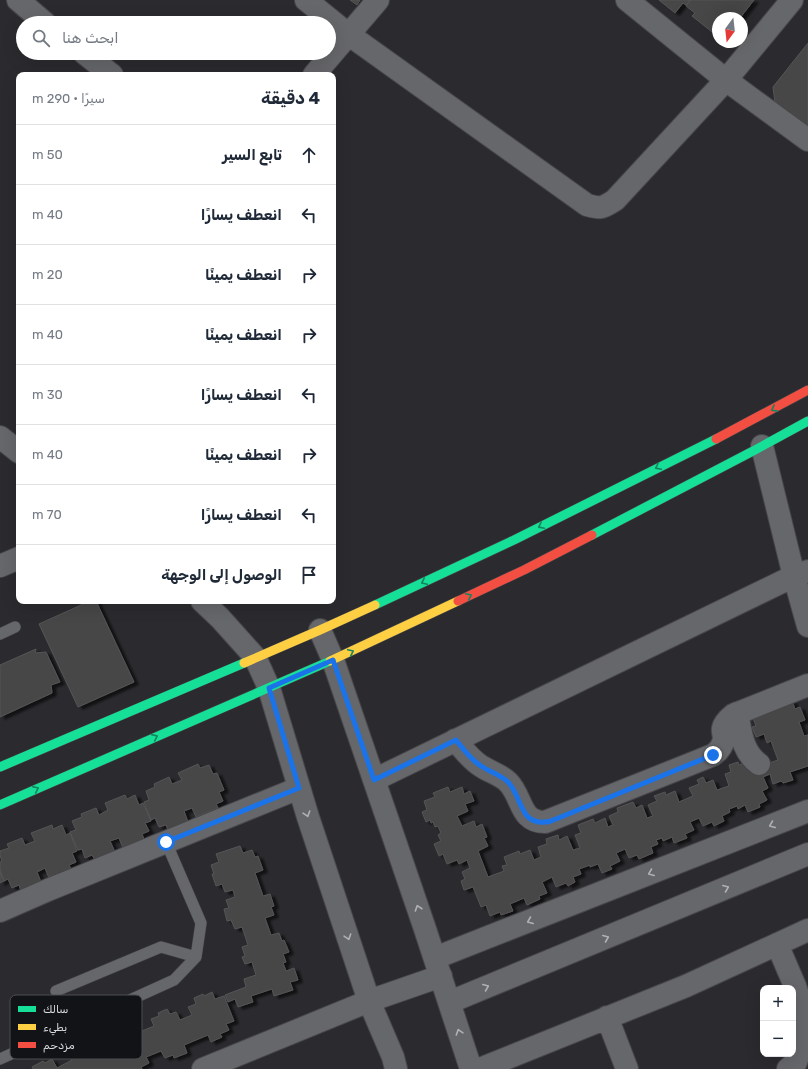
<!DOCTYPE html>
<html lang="ar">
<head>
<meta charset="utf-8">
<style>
	body { margin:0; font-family:Rubik,"Noto Naskh Arabic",sans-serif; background:#f6f6f7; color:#1f2937; direction:rtl }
	.controls { position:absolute; right:12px; bottom:12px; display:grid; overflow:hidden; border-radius:8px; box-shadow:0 4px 16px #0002 }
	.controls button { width:36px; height:36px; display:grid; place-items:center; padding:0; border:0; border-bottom:1px solid #e0e1e3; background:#fff; color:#1f2937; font:20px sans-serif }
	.compass { position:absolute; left:712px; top:12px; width:36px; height:36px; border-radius:50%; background:#fff; box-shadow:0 4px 16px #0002; rotate:195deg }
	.stop { position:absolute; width:12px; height:12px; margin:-9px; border:3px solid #1a73e8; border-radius:50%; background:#fff }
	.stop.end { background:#1a73e8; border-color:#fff; box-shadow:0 1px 4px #0008 }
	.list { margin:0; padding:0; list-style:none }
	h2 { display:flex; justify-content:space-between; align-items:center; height:52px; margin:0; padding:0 16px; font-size:17px }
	h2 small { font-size:13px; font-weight:400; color:#747a83 }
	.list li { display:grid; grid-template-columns:26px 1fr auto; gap:12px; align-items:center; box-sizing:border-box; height:60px; padding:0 16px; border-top:1px solid #e0e1e3 }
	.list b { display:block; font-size:15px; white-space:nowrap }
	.list em { font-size:13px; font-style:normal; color:#747a83 }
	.icon { flex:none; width:22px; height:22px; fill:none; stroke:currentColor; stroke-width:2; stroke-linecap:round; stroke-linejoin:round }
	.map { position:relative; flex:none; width:808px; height:1069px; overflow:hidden; direction:ltr }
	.search { position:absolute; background:#fff; box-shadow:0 4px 16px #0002; left:16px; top:16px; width:320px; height:44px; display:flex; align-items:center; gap:10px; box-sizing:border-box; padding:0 14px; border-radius:22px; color:#747a83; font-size:15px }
	.panel { position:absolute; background:#fff; box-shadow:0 4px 16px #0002; left:16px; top:72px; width:320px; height:532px; border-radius:8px; direction:rtl }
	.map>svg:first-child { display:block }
</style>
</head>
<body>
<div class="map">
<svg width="808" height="1069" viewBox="0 0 808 1069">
	<defs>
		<filter id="shadow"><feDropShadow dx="4.5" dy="2.5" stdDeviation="1" flood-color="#0009"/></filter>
	</defs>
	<rect width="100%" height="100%" fill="#2b2b2f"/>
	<!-- building -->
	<path fill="#474647" stroke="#565455" filter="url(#shadow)" d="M350,0H360L357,5Z
		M659,0H690L686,5L683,3L675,13Z
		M691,0H754L740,18H718V31L715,28L712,32L692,16L695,13L686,6Z
		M808,43V130L775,103L773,87Z
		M90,601H96L134,682L78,707L39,624Z
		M36,649L35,653L46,652L60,682L51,685L52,693L0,717V665Z
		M792,701L795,709L800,707L805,720L799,722L804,736L808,735V766L790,772L793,780L783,783L781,781L773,784L770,774L763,777L768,788L762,791L767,800L759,804L760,807L748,812L745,805L738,809L737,806L729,809L730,812L722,816L724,821L714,826L712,822L703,826L699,818L690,822L694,830L685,834L687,838L674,843L672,837L663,841L662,838L656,840L658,844L651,847L653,853L639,859L637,855L629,858L625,849L616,853L620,861L610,866L612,869L602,873L598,864L590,867V865L579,869L581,874L573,877L575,882L568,886L566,883L556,887L552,877L542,882L547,893L539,896L540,899L527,905L524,898L510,904L513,911L501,915L500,912L490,916L486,905L481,907L473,887L464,890L461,881L465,879L462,872L470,868L467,860L459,864L457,860L447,864L443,854L439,856L434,844L441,841L438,835L441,833L438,826L435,827L433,822L431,823L430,820L426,822L422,812L427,810L424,801L435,797L433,793L448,787L450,792L462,787L464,794L470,791L474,801L465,804L468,811L457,816L462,826L474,821L476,827L482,824L487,837L484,838L488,846L478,851L488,877L504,871L502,866L507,865L504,857L519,851L520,854L530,850L534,860L541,857L538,847L547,844L546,839L558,835L559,840L567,836L573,850L580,848L575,835L581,833L578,825L593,819L595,823L605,818L608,827L613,825L609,816L618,812L617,808L633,802L636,808L642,805L647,818L653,816L648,805L657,801L654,796L665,792L666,795L675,791L679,802L693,796L689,788L699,784L697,780L703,777L706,783L713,780L717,790L729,786L725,774L731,772L729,765L738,762L739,765L749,761L752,769L778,760L771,741L767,743L764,734L756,737L752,727L756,726L753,718Z
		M198,764L200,768L209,765L213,774L217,773L224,790L219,792L223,801L216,804L218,808L196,817L192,808L184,811L188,822L168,830L166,825L159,827L155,818L151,820L144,802L149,800L146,791L155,787L154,784L169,777L172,784L182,780L178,773Z
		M125,795L127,799L135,795L139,805L143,803L151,821L145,823L149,831L142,834L144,839L123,848L119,838L110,841L115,852L95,860L92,855L85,858L82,849L78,850L70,832L76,830L72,821L82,817L81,814L96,808L99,815L108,810L105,803Z
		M52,825L53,829L62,825L66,835L70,833L77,851L72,853L76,862L69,865L71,869L49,878L45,868L37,872L41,882L21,891L19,885L12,888L8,879L4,881L0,870V862L2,861L0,855V851L9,848L7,844L22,838L25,845L35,841L31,833Z
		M240,846L243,853L252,850L255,857L258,856L263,870L255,873L263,896L270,894L274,906L271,907L274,915L265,918L271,935L279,933L282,941L284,940L289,952L283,954L286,962L283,963L286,971L294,968L298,980L290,982L293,990L274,996L272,989L251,996L253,1002L238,1007L235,999L228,1002L225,995L246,987L244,979L256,975L252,962L245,964L242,957L245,956L242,947L248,945L242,927L235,929L231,920L227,921L224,909L229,908L226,900L235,897L233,890L225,892L222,884L216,886L212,874H214L211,865L219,862L216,854Z
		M0,872L4,881L0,883Z
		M212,992L215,999L224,996L234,1021L226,1024L229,1030L220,1034L222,1037L211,1042L208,1035L184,1045L187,1053L174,1058L173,1055L165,1058L161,1051L146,1057L149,1063L141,1067L142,1069H33L32,1067L43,1061L45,1063L52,1059L57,1068L72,1060L68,1054L77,1050V1047L87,1043L90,1049L98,1045L101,1052L111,1048L109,1042L118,1038L115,1032L122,1028L123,1031L133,1027L135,1034L154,1026L151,1019L159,1016L158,1013L167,1009L170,1014L176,1012L180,1020L192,1015L188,1007L196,1004L194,998L203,994L204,996Z"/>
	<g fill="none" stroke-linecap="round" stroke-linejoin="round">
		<defs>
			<path id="lane" d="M0,634L15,627
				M56,991L161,947L196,957
				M0,1059L174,980L196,957L201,923L166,842"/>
			<path id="street" d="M18,0L45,23
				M306,0L348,34L587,205C602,209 602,208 615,200L726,80L792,0
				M627,0L726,80L808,140
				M84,53L112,75
				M314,75L378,0
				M0,437L19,452
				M762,446L794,576L808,626
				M0,566L19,558
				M202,601L220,618L255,657L269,688L308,817L369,1001L393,1057L396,1069
				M320,630L333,660L424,926L471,1069
				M737,713C741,732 742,752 759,764
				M455,740C463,749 471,760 481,766C490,772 501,775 508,782C523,797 519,822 545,822L713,755C719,751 723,746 724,738C724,735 722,732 723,728C724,723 728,719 733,715L808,685
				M374,780L794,576L808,571
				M0,911L48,890L299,788
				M777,944L795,986L803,1009L806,1035L796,1062L788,1069
				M435,958L808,811
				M450,1002L808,854
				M607,1017L627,1069
				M203,1069L369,1001L441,976
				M480,1069L686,986L808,930"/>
			<path id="fast" d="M592,535L755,450L808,421
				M375,605L514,540L716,439
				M0,767L244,663
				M0,805L330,661"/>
			<path id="slow" d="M330,661L458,601
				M244,663L320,630L375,605"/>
			<path id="jam" d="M716,439L808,390
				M458,601L524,570L592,535"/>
		</defs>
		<!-- lane casing -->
		<use href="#lane" stroke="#47474b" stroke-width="12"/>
		<!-- street casing -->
		<use href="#street" stroke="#47474b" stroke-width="24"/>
		<!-- fast casing -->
		<use href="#fast" stroke="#47474b" stroke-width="10"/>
		<!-- slow casing -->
		<use href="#slow" stroke="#47474b" stroke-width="10"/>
		<!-- jam casing -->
		<use href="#jam" stroke="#47474b" stroke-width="10"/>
		<!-- lane -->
		<use href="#lane" stroke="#66676a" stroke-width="11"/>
		<!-- street -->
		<use href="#street" stroke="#66676a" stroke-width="22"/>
		<!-- fast -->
		<use href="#fast" stroke="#16e098" stroke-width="9"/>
		<!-- slow -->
		<use href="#slow" stroke="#ffcf43" stroke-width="9"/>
		<!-- jam -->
		<use href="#jam" stroke="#f24e42" stroke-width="9"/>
	</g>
	<!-- one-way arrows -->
	<defs><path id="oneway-chevron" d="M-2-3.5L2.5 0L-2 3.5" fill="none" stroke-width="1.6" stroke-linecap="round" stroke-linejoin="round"/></defs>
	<g stroke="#14845e">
		<use href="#oneway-chevron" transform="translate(774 409) rotate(152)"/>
		<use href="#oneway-chevron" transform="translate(658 467) rotate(153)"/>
		<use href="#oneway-chevron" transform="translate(541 526) rotate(153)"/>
		<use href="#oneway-chevron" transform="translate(424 582) rotate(155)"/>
		<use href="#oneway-chevron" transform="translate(469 596) rotate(-25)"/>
		<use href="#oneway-chevron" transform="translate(351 652) rotate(-25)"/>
		<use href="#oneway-chevron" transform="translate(155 737) rotate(-24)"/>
		<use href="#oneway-chevron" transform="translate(36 789) rotate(-24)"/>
	</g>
	<g stroke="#b0b1b5">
		<use href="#oneway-chevron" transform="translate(307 814) rotate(73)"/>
		<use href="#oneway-chevron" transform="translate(772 825) rotate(158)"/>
		<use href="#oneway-chevron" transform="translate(651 873) rotate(158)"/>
		<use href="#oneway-chevron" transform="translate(726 888) rotate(-22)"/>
		<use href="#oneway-chevron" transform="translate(418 908) rotate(-109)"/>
		<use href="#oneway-chevron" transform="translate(530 921) rotate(158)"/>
		<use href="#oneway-chevron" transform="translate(348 937) rotate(72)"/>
		<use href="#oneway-chevron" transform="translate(606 938) rotate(-22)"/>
		<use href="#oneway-chevron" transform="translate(486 987) rotate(-22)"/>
		<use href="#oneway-chevron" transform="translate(459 1032) rotate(-108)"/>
	</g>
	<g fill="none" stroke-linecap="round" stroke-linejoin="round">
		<!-- route -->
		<path stroke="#1a73e8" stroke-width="5" d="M166,842L299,788L269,688L333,660L374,780L456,740C463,749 471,760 481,766C490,772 501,775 508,782C517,791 520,809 528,817C535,823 543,823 551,821L713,755"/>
	</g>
	<!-- legend -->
	<rect x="10" y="995" width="132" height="64" rx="6" fill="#121316" stroke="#4d4e52" stroke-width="1"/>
	<rect x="18" y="1006" width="18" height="6" fill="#16e098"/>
	<rect x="18" y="1024" width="18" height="6" fill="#ffcf43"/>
	<rect x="18" y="1042" width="18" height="6" fill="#f24e42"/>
	<g font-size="11" fill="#d8d9de">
		<text x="43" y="1013">سالك</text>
		<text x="43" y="1031">بطيء</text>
		<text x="43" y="1049">مزدحم</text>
	</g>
</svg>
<div class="controls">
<button>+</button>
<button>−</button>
</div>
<svg class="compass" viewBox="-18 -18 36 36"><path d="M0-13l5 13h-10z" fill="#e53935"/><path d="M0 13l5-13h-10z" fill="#747a83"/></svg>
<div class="stop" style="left:166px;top:842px"></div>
<div class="stop end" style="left:713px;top:755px"></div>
<div class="search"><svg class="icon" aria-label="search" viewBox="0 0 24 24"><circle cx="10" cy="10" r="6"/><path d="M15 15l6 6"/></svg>ابحث هنا</div>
<section class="panel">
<h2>4 دقيقة<small>سيرًا · 290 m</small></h2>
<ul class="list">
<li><svg class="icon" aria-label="ahead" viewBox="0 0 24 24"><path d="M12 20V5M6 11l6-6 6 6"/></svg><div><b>تابع السير</b></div><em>50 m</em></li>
<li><svg class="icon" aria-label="left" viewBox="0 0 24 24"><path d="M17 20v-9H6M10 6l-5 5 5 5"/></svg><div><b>انعطف يسارًا</b></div><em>40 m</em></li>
<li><svg class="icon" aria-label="right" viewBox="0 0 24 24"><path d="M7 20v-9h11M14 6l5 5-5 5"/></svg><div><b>انعطف يمينًا</b></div><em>20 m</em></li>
<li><svg class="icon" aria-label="right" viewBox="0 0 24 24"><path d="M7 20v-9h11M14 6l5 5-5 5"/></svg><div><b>انعطف يمينًا</b></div><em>40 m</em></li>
<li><svg class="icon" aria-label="left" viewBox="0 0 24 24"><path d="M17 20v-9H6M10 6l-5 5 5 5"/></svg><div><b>انعطف يسارًا</b></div><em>30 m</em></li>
<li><svg class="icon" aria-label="right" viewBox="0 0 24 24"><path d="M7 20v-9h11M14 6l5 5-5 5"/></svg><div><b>انعطف يمينًا</b></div><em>40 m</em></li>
<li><svg class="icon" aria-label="left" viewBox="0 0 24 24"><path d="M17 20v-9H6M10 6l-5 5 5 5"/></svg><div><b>انعطف يسارًا</b></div><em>70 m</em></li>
<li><svg class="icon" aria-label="arrive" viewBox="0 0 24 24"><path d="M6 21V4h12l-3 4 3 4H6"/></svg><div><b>الوصول إلى الوجهة</b></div></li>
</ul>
</section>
</div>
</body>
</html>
